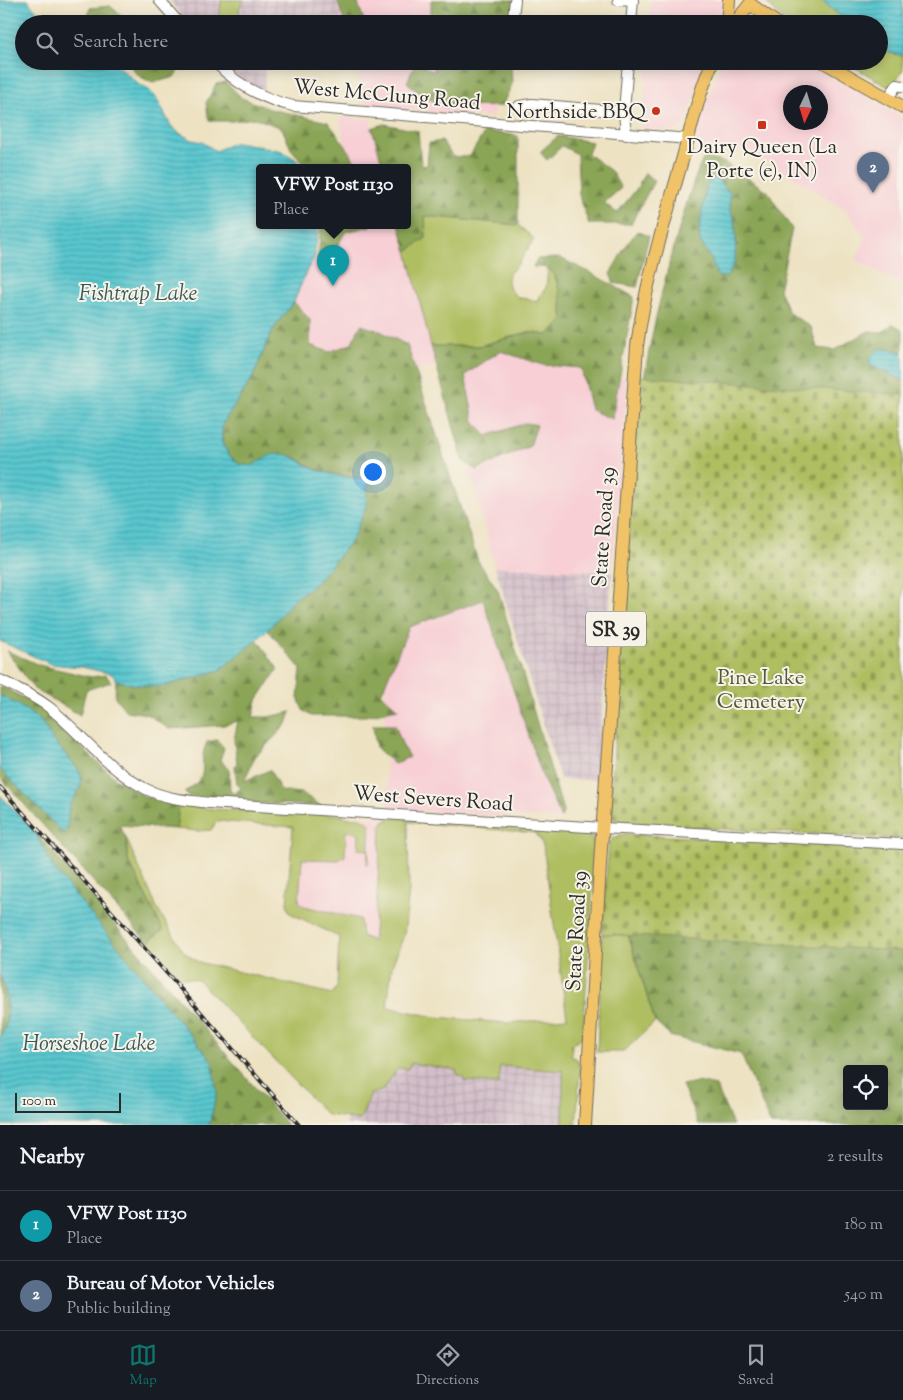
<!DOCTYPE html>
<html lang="en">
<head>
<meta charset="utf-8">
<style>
	body { margin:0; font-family:"Sorts Mill Goudy",serif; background:#242831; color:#f1f3f6 }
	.controls { position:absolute; right:15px; bottom:15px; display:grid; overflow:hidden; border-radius:5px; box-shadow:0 2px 12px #0003 }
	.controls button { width:45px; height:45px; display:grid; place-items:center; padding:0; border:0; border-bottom:1px solid #363941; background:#171b24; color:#f1f3f6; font:25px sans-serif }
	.compass { position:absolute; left:783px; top:85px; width:45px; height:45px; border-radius:50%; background:#171b24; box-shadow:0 2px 12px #0003; rotate:184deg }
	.scale { position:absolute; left:15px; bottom:12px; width:106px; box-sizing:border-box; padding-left:5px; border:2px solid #2b2b2b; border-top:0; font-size:14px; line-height:18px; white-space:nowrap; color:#2b2b2b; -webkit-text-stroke:4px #f7f3e8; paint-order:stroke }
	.you { position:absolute; left:372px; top:471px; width:18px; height:18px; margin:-12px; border:4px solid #fff; border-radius:50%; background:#1a73e8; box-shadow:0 0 0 8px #1a73e833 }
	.badge { display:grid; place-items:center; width:32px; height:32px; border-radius:50%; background:#0f766e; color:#fff; font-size:16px; font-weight:700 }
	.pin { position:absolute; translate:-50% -41px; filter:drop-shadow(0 1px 2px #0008) }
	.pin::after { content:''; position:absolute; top:26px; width:18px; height:15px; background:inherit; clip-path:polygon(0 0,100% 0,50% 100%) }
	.popup { position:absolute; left:256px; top:164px; width:155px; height:65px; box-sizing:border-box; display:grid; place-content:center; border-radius:5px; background:#171b24; filter:drop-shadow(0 1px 4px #0005); font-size:16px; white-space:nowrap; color:#9ea1a6 }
	.popup b { font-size:19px; color:#f1f3f6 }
	.popup::after { content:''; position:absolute; left:50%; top:100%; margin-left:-10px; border:10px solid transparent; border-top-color:#171b24 }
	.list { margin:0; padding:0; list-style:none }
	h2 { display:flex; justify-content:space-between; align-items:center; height:65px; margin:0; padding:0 20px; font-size:21px }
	h2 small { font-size:16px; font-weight:400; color:#9ea1a6 }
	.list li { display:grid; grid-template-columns:32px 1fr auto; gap:15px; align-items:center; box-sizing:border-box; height:70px; padding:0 20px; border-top:1px solid #363941 }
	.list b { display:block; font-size:19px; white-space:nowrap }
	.list p { margin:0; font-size:16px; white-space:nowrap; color:#9ea1a6 }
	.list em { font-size:16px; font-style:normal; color:#9ea1a6 }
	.icon { flex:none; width:28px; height:28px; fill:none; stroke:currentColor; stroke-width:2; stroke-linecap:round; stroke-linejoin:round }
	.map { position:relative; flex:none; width:903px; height:1125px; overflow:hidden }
	.search { position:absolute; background:#171b24; box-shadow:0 2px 12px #0003; left:15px; right:15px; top:15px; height:55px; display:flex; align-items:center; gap:12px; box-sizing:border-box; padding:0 18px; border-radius:28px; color:#9ea1a6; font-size:19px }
	.sheet { height:205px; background:#171b24 }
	nav { display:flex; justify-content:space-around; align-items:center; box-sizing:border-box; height:70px; border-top:1px solid #363941; background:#171b24; font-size:14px; color:#9ea1a6 }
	nav a { display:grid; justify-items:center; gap:2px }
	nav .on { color:#0f766e }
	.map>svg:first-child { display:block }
</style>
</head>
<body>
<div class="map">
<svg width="903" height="1125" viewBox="0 0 903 1125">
	<defs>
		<pattern id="industrial-grid" width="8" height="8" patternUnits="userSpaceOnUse" patternTransform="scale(1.25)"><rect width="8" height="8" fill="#d2bdc8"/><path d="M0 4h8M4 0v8" fill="none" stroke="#b4a3ac"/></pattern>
		<pattern id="forest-firs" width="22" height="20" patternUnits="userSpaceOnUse" patternTransform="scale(1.25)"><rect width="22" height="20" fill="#8ba557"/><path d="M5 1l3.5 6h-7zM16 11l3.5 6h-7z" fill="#728748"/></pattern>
		<pattern id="cemetery-stones" width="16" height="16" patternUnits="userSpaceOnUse" patternTransform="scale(1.25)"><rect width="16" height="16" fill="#afbe61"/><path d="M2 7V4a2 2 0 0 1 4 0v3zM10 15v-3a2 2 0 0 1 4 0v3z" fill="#8f9b50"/></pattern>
		<pattern id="water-rules" width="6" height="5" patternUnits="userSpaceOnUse" patternTransform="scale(1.25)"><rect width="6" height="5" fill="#5ac7cf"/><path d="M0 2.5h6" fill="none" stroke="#4ba2a8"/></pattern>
	</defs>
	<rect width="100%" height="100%" fill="#f7f3e8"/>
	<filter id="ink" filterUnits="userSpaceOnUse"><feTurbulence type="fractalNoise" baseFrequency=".02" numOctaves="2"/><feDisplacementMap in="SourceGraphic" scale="10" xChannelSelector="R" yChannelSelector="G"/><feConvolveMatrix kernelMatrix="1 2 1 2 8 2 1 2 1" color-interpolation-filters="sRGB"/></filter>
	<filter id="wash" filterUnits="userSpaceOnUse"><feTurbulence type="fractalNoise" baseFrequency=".0096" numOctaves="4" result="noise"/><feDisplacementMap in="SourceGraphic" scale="20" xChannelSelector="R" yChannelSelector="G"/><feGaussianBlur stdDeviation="1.12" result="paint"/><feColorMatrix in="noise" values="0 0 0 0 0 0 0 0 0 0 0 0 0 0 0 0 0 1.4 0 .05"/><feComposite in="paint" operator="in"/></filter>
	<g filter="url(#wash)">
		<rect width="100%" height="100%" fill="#ede2c2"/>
		<!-- built -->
		<path fill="#f7cfd5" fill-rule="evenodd" d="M335,0H499L498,24H342Z
			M651,0H723L722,17L720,24H649Z
			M354,61H496L493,117L368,107Z
			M647,61H705L700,74L695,97L684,125L675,130L643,129Z
			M722,61H800L858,91L903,118V284L855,260L866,238L844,209L775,166L744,150L696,145L698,127ZM790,92H820V122H790Z
			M340,117L370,119L384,167H352L344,140Z
			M356,225H401L443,365L339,381L278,322L294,302L307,270L314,258Z
			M491,349L628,379L612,572L495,567L450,391Z
			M489,596L564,819L388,809L384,705L389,635Z
			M296,813L409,819V891L404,935L385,948L290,913L287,903Z"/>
		<!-- industrial -->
		<path fill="url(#industrial-grid)" d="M169,0H336L343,24H189Z
			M221,61H355L358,69L265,64L264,92L250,85L228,69Z
			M495,567L612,572L597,780L560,779Z
			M347,1049L580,1070L576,1125H346Z"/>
		<!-- green -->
		<path fill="#afbe61" stroke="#6d7446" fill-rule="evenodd" d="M222,0H244L239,8L240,24H217Z
			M764,0H821L850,24H790L777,14Z
			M879,45L891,53L903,56V70L890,88L844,61H879Z
			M425,216L518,225L534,239L519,263L509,274L508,281L510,290L519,298L530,299L537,302L539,296L546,288L548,268C561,280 561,304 563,321L547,335L528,332L479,346H431L407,251L426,238Z
			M179,805L211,809L340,815C352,822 358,812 370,824L368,864H367L368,850L358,849L359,833L346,831L345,856L339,860L302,859L299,902L304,906L360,919L362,936L373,941L377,899L381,827L384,821L392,818L573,830L584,832L593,839L595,853L583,1035L581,1038L572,1044L571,1056L577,1059L580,1070L576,1125H563V1071L500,1066L499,1084L464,1081L463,1077L458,1075L456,1070L411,1063L408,1069L398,1068L383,1090L371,1094L360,1120L327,1115L198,980L179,977L149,944L151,939L163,930L128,860L126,838L158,910L184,952L198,962L332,994L337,987L339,937L290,913L287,903L293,827L217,821L211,830L197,831L176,829ZM408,822L536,833L543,845L567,1018L507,1023L435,1017L387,1007L392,966L404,935L409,891Z
			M602,934L628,935L655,1022L623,1052H597Z"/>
		<!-- forest -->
		<path fill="url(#forest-firs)" stroke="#5b6841" fill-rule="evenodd" d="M337,0H357L365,24H345Z
			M431,0H513L512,24H431Z
			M110,6L132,24H93L88,18L90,8Z
			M126,61H174L180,68L174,77L153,83L139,76Z
			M433,61H511L512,84L502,106L445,107L423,96L407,82L416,62L434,72Z
			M226,82L242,98L270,109L328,122L350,152L357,167H307L291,149L282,128L255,118L232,121H209L206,103L216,84Z
			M384,124L418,131L421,165L427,166L429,143L442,141L453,157L470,156L485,131L518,136V225L425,216L426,238L407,251L399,225H407V167H383L372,128Z
			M558,136L592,142L588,154L611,171L621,188L604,203L617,213L635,191L645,173L654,181L631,224H589L579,195L577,154L562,146L547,160L540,152Z
			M704,157L725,163L767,191L792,229L779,290L789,313L811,327L817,348L834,350L869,331L882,332L893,324L903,330V352L885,349L871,366L895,376L903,381V405L642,392C650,339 662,288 677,236C685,209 692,182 704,157ZM707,184L730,193V208L735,223L736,239L735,261L717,276L712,261L700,241L699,229Z
			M321,225H371V226L345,232L325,269L318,257Z
			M637,231L649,236L637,287L614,283L610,274L624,249Z
			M560,258L587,271L634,297L612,419L591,410L581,368L543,365L500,351L465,375L474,421L486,436L526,423L537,425L530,446L476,470L463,461L431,346H479L529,332L547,335L563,321C562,309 559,274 549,269C545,267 538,267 533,267L537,259Z
			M294,302L310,320V345L329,352L351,344L361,325L380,331L407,345L478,561L498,590L556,787L563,811L561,818L543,778L483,600L409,627L381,694L398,709L365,716H311L303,710L298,698L301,669L268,630L295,598L315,584L352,540L366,507L367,487L370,483L369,478L362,479L333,474L313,468L293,456L266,458L252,466L239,464L229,455L222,443V425L253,377L270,335L278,322Z
			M257,639L278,669L257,700L253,717H268L291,712L287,724L255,757L244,781L270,770L281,791L302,793L321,806L234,802L188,796L184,792C215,774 195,768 207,742L217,740L224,748L220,760L229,769L230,790L234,794L241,788L237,784L235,766L237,763L234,740L238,721L224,725L169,729L147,714L126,711L115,697L116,680L136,685L161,687L220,670Z
			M7,651L39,665L91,677L106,675L111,682L86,690L80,715L34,689Z
			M0,686L40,706L84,750L116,779L146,797L179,805L176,829L119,825L126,838L128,860L163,930L151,939L149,944L0,777V769L62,832L67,829L69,806L80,788L82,778L77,768L53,740L41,721L0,695Z
			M373,725H395L404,749L409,757L394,764L376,747Z
			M34,830L287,1125H209L217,1093L54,869Z
			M614,887L903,941V1125H771L741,1054L670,1036L655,1022ZM847,1069H884V1106H847Z
			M0,975C8,995 12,1019 0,1038Z
			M697,1082L716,1086L733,1125H699L682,1085Z"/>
		<!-- cemetery -->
		<path fill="url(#cemetery-stones)" stroke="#6d7446" d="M639,376L903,395V839L635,824L614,820L610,810Z
			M624,834L903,848V951L602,934L609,842L613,838Z"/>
		<!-- water -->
		<path fill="url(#water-rules)" stroke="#42797d" d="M0,0H28L31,5L51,24H24V61H113L139,85L149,90L156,97L171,126L179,133L192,140L202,142L216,151L233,143H243L282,151L295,159L303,167H259V225H319L314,258L307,270L294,302L278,322L270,335L253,377L222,425V443L229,455L239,464L252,466C259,461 268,455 276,454C290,452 301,462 312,468C326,474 355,480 369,478L372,480L367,487L366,507L352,540L315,584L295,598L268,630L220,670L161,687L136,685L116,680L112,674L82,667L51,664L0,641Z
			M821,0H903V56L891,53L879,45V24H850Z
			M716,178L730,193V208L735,223L736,239L735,261L727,277L717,276L712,261L700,241L699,229L707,184Z
			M878,349H885L903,352V381L895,376L871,366L869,359Z
			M0,695L22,707L41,721L53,740L77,768L82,778L80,788L69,806L67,829L63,833L0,769Z
			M0,795L34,830L54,869L212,1061L217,1093L209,1125H0V1038C12,1019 8,995 0,975Z"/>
	</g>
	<g filter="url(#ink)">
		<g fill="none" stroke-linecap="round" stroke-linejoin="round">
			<defs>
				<path id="minor" d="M159,0L180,24
					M515,0L513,17L515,23L517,24
					M618,0L633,1
					M631,24L633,0
					M214,61C236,84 262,99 293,106L689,139
					M888,98L897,85L903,86
					M519,106L532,104L624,112
					M626,135L624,112L628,61
					M0,680C17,688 35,696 50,708C83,735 107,769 146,789C166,799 187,800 209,803L603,828L903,844"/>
				<path id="major" d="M750,4L778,24
					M727,24L729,0
					M734,24L750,4
					M822,61L903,107
					M585,1125L601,848L637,346C645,284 664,224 681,164C691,130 698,94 713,61"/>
			</defs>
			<!-- minor casing -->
			<use href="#minor" stroke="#6f6b60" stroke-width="12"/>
			<!-- major casing -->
			<use href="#major" stroke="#6f6b60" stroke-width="14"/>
			<!-- minor -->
			<use href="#minor" stroke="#fff" stroke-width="10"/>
			<!-- major -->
			<use href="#major" stroke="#f1c369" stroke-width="12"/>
			<defs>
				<path id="rail" d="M0,787L171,978L299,1125"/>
			</defs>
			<!-- rail casing -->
			<use href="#rail" stroke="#2b2b2b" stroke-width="4"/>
			<!-- rail -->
			<use href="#rail" stroke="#f7f3e8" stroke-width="2" stroke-dasharray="5.5" stroke-linecap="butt"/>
		</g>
	</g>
	<!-- markers -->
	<g fill="#c8321e" stroke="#f7f3e8" stroke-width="2">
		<circle cx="656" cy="111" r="5"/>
		<rect x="757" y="120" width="10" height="10" rx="2.5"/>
	</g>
	<g text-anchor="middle" stroke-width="4" stroke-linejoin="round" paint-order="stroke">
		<!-- shield labels -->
		<rect fill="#f7f3e8" stroke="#686764" stroke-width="1" x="586" y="611.5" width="60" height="35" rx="4"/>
		<g font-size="20" font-weight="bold" fill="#2b2b2b">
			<text x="616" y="636">SR 39</text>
		</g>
		<!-- street labels -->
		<g font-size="21" fill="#2b2b2b" stroke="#f7f3e8">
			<text transform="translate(387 94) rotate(5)" y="7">West McClung Road</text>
			<text transform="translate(603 527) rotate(-86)" y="7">State Road 39</text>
			<text transform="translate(433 798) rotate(4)" y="7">West Severs Road</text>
			<text transform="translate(576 931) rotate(-87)" y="7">State Road 39</text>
		</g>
		<!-- poi labels -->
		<g font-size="21" fill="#2b2b2b" stroke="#f7f3e8" text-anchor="end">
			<text x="646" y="118">Northside BBQ</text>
			<text x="762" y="153" text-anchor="middle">Dairy Queen (La<tspan x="762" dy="24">Porte (e), IN)</tspan></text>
		</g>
		<!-- park labels -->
		<g font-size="21" fill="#53573b" stroke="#f7f3e8">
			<text x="761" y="684">Pine Lake<tspan x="761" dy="24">Cemetery</tspan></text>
		</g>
		<!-- water labels -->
		<g font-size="22" font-style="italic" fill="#395a5c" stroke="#f7f3e8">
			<text x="138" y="300">Fishtrap Lake</text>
			<text x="89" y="1050">Horseshoe Lake</text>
		</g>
	</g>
</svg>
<div class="controls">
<button><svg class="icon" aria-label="locate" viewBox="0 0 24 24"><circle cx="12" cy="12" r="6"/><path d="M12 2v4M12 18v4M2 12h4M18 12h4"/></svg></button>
</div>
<svg class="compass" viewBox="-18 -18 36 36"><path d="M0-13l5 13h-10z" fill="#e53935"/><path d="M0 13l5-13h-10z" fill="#9ea1a6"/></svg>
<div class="scale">100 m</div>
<div class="you"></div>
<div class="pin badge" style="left:333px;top:286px;background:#0f9aa8">1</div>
<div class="popup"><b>VFW Post 1130</b>Place</div>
<div class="pin badge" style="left:873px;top:193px;background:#5c6f8a">2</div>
<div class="search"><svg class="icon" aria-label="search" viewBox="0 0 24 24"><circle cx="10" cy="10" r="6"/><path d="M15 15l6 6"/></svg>Search here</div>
</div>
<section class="sheet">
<h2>Nearby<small>2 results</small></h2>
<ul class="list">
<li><span class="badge" style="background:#0f9aa8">1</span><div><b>VFW Post 1130</b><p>Place</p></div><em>180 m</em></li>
<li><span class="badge" style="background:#5c6f8a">2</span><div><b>Bureau of Motor Vehicles</b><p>Public building</p></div><em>540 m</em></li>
</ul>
</section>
<nav>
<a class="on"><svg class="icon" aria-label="map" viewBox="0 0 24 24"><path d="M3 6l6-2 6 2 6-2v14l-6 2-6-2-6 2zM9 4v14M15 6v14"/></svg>Map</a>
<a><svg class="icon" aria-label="directions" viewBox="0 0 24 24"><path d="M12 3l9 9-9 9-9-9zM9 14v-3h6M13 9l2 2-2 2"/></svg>Directions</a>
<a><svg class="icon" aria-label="saved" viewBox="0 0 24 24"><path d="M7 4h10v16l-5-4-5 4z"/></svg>Saved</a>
</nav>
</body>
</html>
